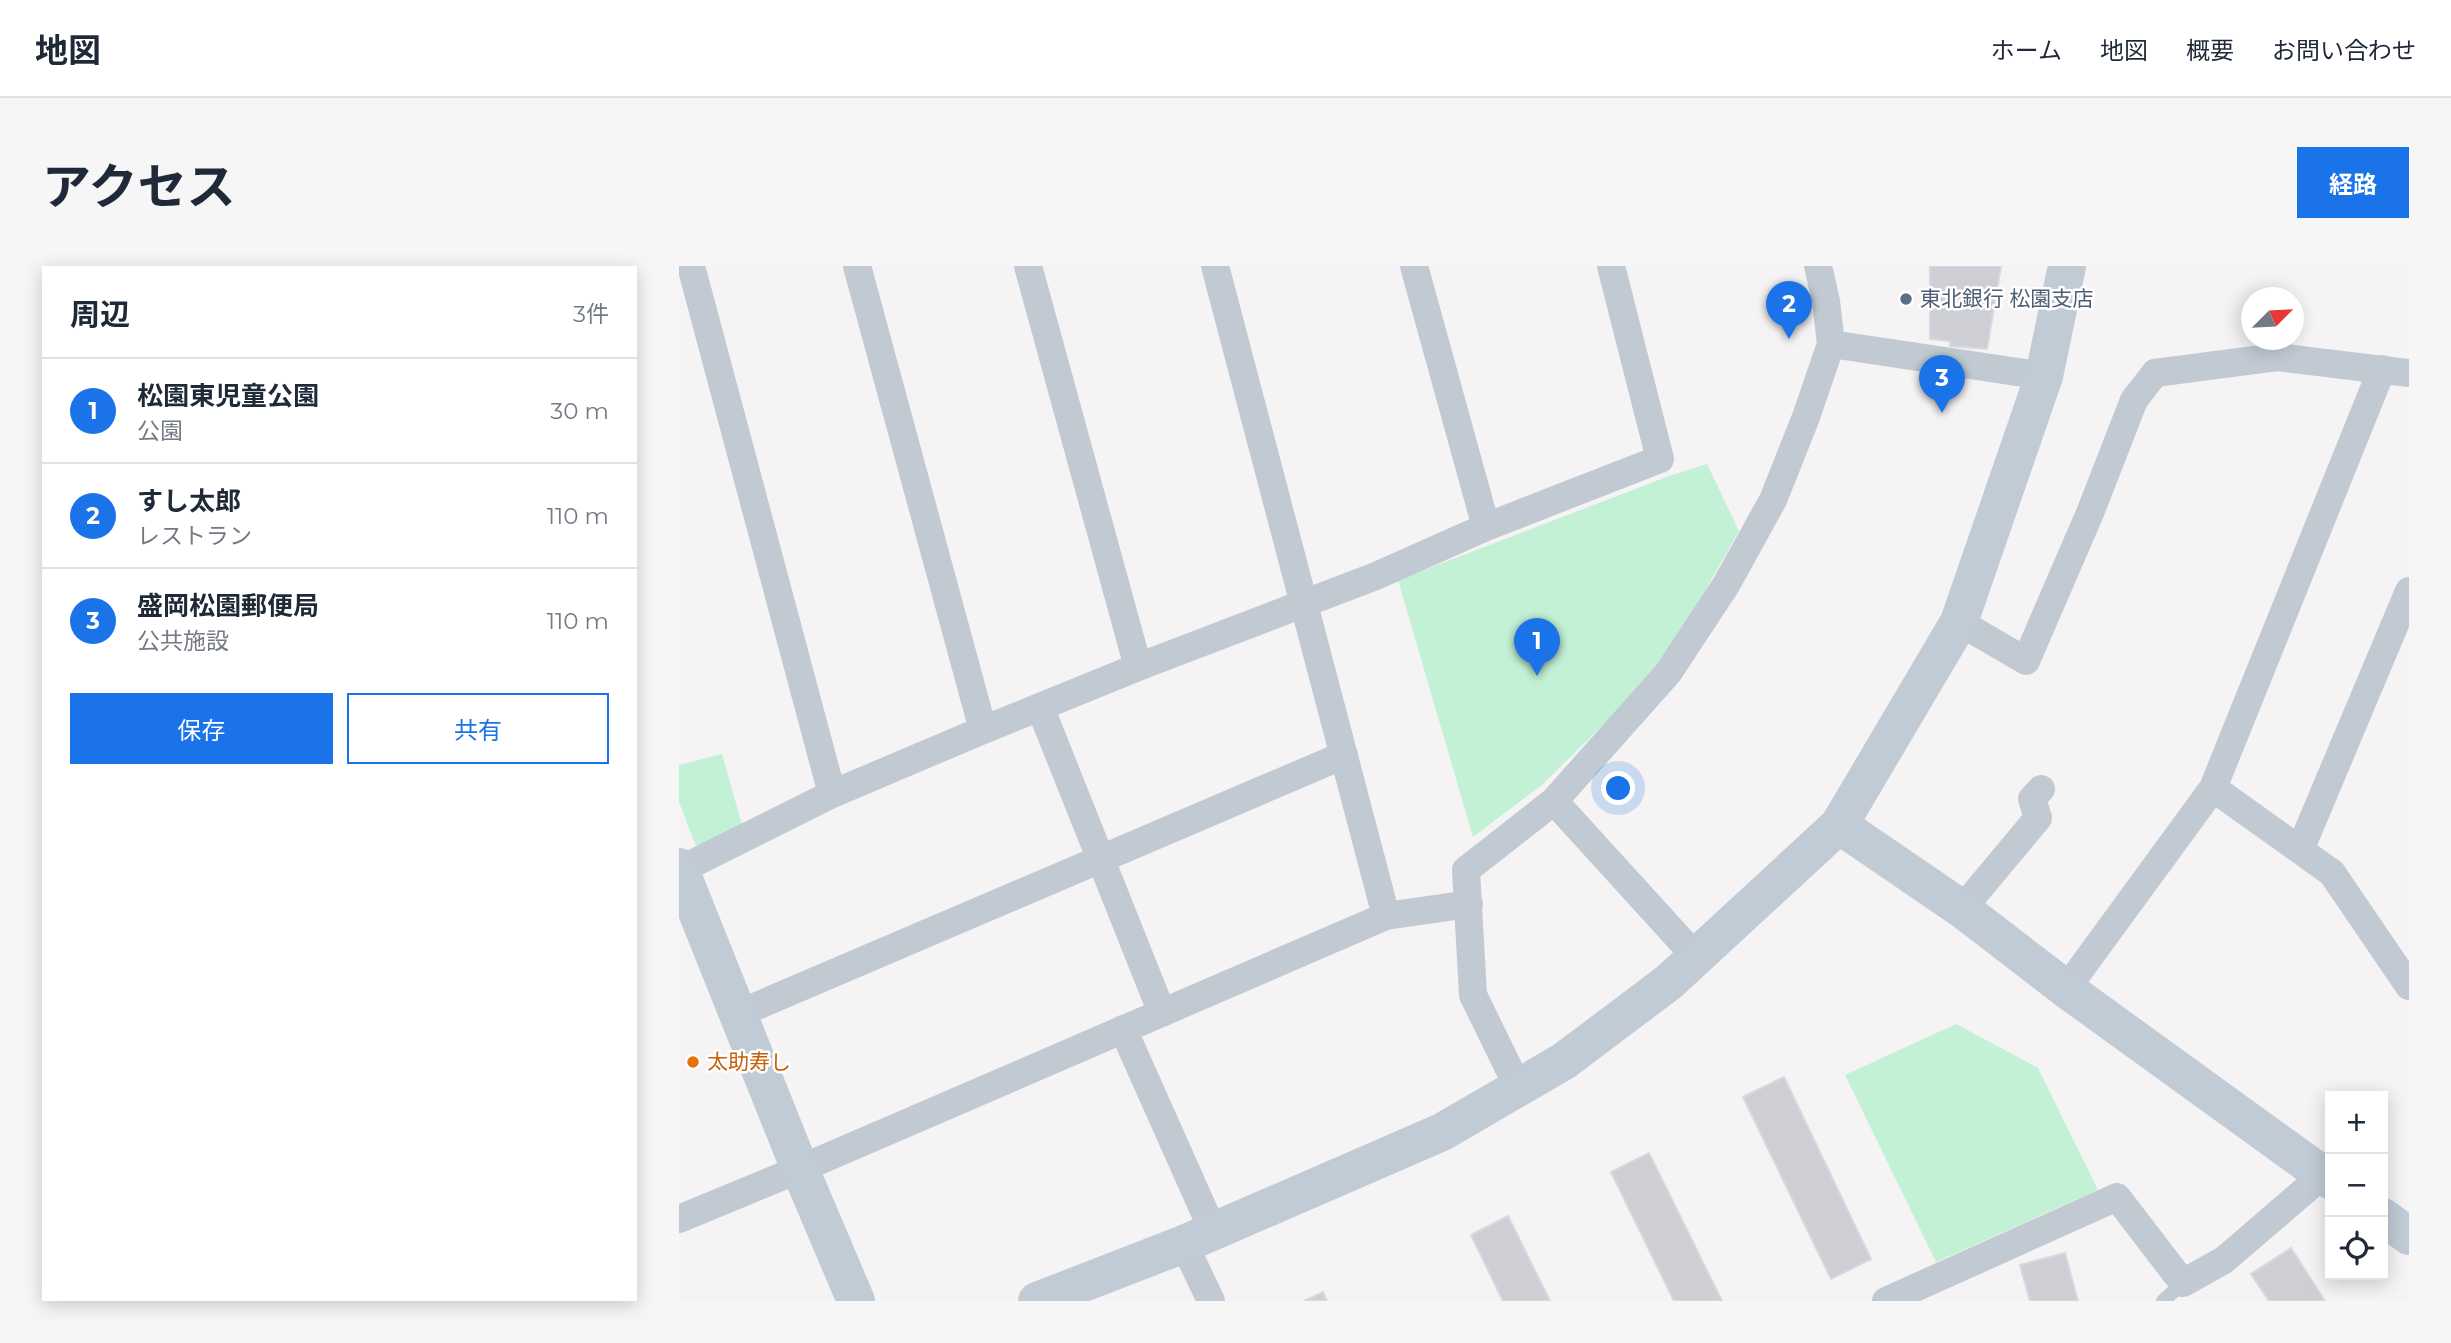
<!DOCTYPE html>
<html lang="ja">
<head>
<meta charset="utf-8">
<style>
	body { margin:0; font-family:Montserrat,"Noto Sans JP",sans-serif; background:#f6f6f7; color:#1f2937 }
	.controls { position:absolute; right:21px; bottom:21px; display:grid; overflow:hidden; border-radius:0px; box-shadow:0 4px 18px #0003 }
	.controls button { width:63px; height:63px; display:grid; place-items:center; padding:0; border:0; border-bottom:2px solid #e0e1e3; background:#fff; color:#1f2937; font:35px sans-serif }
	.compass { position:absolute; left:1562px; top:21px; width:63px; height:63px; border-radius:50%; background:#fff; box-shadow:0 4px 18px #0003; rotate:66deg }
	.you { position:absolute; left:940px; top:523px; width:24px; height:24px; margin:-18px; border:5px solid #fff; border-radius:50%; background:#1a73e8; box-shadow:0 0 0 10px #1a73e833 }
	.badge { display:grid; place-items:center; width:46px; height:46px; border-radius:50%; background:#1a73e8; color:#fff; font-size:23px; font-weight:700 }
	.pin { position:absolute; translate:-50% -58px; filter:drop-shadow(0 2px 4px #0008) }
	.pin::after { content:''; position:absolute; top:37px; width:24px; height:21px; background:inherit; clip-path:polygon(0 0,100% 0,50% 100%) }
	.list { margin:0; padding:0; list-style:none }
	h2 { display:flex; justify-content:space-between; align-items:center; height:91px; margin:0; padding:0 28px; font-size:30px }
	h2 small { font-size:23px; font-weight:400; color:#747a83 }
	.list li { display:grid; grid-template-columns:46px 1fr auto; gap:21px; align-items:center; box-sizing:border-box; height:105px; padding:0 28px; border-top:2px solid #e0e1e3 }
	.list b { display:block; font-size:26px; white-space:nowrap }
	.list p { margin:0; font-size:23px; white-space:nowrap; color:#747a83 }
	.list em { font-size:23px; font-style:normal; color:#747a83 }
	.actions { display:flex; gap:14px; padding:21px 28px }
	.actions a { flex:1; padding:16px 0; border:2px solid #1a73e8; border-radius:0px; text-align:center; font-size:24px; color:#1a73e8 }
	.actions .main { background:#1a73e8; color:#fff }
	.icon { flex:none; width:38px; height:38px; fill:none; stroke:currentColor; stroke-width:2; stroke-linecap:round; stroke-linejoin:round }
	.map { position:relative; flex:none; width:1730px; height:1035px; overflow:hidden; border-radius:0px }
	header { display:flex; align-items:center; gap:42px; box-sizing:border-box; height:98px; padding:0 35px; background:#fff; border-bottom:2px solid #e0e1e3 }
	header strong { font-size:33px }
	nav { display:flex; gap:38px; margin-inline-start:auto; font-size:24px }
	.intro { display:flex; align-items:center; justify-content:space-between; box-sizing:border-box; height:168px; padding:0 42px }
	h1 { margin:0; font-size:49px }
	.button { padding:18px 32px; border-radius:0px; background:#1a73e8; color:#fff; font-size:24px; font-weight:700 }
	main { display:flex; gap:42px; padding:0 42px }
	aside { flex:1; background:#fff; border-radius:0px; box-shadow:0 4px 18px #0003 }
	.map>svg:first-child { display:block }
</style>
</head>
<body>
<header>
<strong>地図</strong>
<nav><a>ホーム</a><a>地図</a><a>概要</a><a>お問い合わせ</a></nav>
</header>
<div class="intro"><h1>アクセス</h1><a class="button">経路</a></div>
<main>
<aside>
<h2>周辺<small>3件</small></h2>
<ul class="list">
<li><span class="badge">1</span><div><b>松園東児童公園</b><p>公園</p></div><em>30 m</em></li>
<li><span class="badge">2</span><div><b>すし太郎</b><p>レストラン</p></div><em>110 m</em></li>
<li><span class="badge">3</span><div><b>盛岡松園郵便局</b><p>公共施設</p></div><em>110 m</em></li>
</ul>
<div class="actions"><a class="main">保存</a><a>共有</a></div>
</aside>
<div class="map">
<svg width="1730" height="1035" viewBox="0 0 1730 1035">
	<rect width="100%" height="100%" fill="#f5f3f3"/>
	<!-- green -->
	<path fill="#c3f1d5" d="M1028,198L1060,265L998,375L939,444L863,519L794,571L719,314L990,210Z
		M43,488L64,562L17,580L0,536V499Z
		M1277,758L1359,802L1419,924L1257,996L1166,809Z"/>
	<!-- building -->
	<path fill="#cdcfd5" stroke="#d7d9de" stroke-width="2" d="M1251,0H1322L1308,83L1271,80V75L1251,73Z
		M1105,811L1192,993L1152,1013L1064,831Z
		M970,887L1043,1035H995L932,906Z
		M829,950L871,1035H824L792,969Z
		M1612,982L1646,1035H1590L1572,1008Z
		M1386,987L1399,1035H1351L1341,999Z
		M644,1026L648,1035H625Z"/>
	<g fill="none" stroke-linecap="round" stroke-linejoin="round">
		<!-- lane -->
		<path stroke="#c1cad2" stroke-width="14" d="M1484,1035L1504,1017"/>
		<!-- street -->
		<path stroke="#c1cad2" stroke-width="28" d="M12,0L153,528L304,464L178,0
			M349,0L459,401L697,310L807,261
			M735,0L807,261L981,193L932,0
			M1152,78L1365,110
			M1280,356L1347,395L1411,247L1455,134L1476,107L1598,91L1730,107
			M361,441L483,747
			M304,464L459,401
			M1534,522L1653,607L1730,720
			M1621,584L1730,325
			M1,604L153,528
			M1283,643L1359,552L1353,533L1362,523
			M707,650L790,638
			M1017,691L875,535L989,407L1047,319L1094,234L1127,151L1152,78L1147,35L1139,0
			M1387,723L1534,522L1703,103
			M59,748L665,489
			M444,763L534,965
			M839,821L794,729L787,604L875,535
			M0,953L121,903L707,650L536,0
			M505,978L532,1035
			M1207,1035L1438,931L1504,1017L1545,994L1644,909"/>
		<!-- secondary -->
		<path stroke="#c1cbd6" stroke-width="38" d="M1160,559L1283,643L1387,723L1651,914
			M0,601L121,903L177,1035
			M1704,951L1730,970
			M358,1035L505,978L763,866L885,795L990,716L1160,559L1280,356L1365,110L1388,0"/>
	</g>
	<!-- markers -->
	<circle fill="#5c6f8a" stroke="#fff" stroke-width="2.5" cx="1227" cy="33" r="7"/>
	<circle fill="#e8710a" stroke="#fff" stroke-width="2.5" cx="14" cy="796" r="7"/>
	<g text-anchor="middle" stroke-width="5" stroke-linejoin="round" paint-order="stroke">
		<!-- service labels -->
		<g font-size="21" fill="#4e5e75" stroke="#fff" text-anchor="start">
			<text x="1241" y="40">東北銀行 松園支店</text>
		</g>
		<!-- food labels -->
		<g font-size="21" fill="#c56008" stroke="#fff" text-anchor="start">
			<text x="28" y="803">太助寿し</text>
		</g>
	</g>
</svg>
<div class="controls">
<button>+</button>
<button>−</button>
<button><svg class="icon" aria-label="locate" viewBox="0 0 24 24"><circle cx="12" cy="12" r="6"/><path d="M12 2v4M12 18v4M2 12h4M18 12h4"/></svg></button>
</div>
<svg class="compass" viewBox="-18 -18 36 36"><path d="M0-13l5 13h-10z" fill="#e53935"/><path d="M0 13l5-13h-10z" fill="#747a83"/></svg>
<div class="you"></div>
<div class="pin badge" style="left:858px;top:410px">1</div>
<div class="pin badge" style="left:1110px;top:73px">2</div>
<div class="pin badge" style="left:1263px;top:147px">3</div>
</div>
</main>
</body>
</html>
